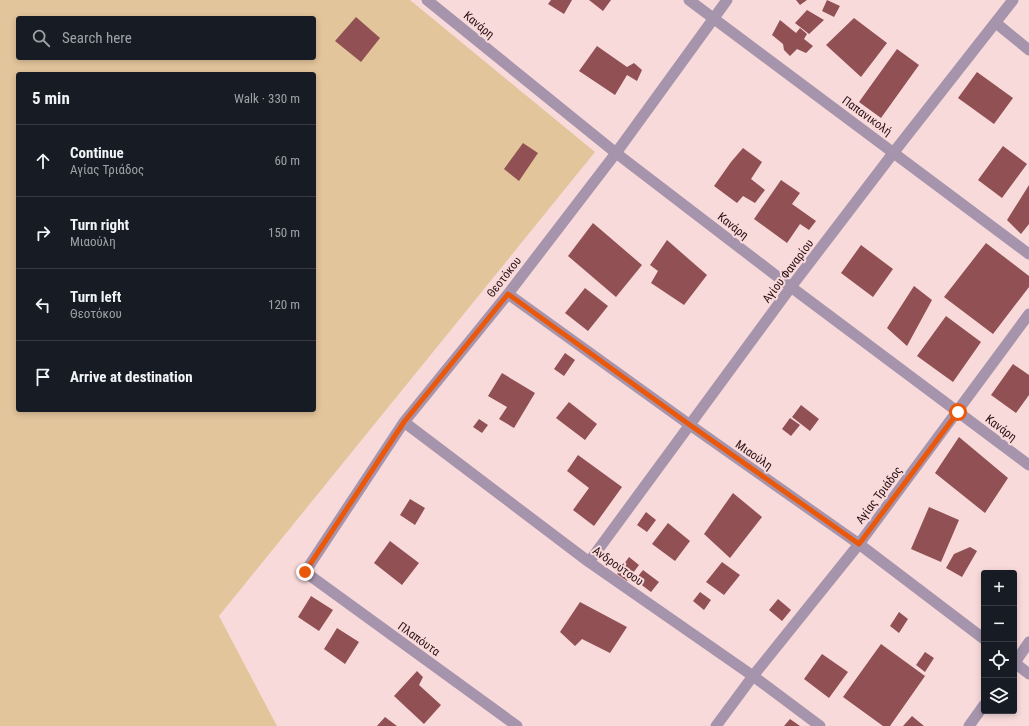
<!DOCTYPE html>
<html lang="en">
<head>
<meta charset="utf-8">
<style>
	body { margin:0; font-family:"Roboto Condensed",sans-serif; background:#20242c; color:#f1f3f6 }
	.controls { position:absolute; right:12px; bottom:12px; display:grid; overflow:hidden; border-radius:4px; box-shadow:0 2px 6px #0003 }
	.controls button { width:36px; height:36px; display:grid; place-items:center; padding:0; border:0; border-bottom:1px solid #363941; background:#171b24; color:#f1f3f6; font:20px sans-serif }
	.stop { position:absolute; width:12px; height:12px; margin:-9px; border:3px solid #ea580c; border-radius:50%; background:#fff }
	.stop.end { background:#ea580c; border-color:#fff; box-shadow:0 1px 4px #0008 }
	.list { margin:0; padding:0; list-style:none }
	h2 { display:flex; justify-content:space-between; align-items:center; height:52px; margin:0; padding:0 16px; font-size:17px }
	h2 small { font-size:13px; font-weight:400; color:#9ea1a6 }
	.list li { display:grid; grid-template-columns:26px 1fr auto; gap:12px; align-items:center; box-sizing:border-box; height:72px; padding:0 16px; border-top:1px solid #363941 }
	.list b { display:block; font-size:15px; white-space:nowrap }
	.list p { margin:0; font-size:13px; white-space:nowrap; color:#9ea1a6 }
	.list em { font-size:13px; font-style:normal; color:#9ea1a6 }
	.icon { flex:none; width:22px; height:22px; fill:none; stroke:currentColor; stroke-width:2; stroke-linecap:round; stroke-linejoin:round }
	.map { position:relative; flex:none; width:1029px; height:726px; overflow:hidden }
	.search { position:absolute; background:#171b24; box-shadow:0 2px 6px #0003; left:16px; top:16px; width:300px; height:44px; display:flex; align-items:center; gap:10px; box-sizing:border-box; padding:0 14px; border-radius:4px; color:#9ea1a6; font-size:15px }
	.panel { position:absolute; background:#171b24; box-shadow:0 2px 6px #0003; left:16px; top:72px; width:300px; height:340px; border-radius:4px }
	.map>svg:first-child { display:block }
</style>
</head>
<body>
<div class="map">
<svg width="1029" height="726" viewBox="0 0 1029 726">
	<rect width="100%" height="100%" fill="#f9dadb"/>
	<!-- green -->
	<path fill="#e3c59b" fill-rule="evenodd" d="M0,0H410L595,152L219,616L277,726H0ZM18,18H314V58H18ZM18,74H314V410H18Z"/>
	<!-- building -->
	<path fill="#905054" d="M551,0H572L564,14L548,4Z
		M589,0H611L603,11Z
		M796,0H807L800,5Z
		M827,0L840,6L834,17L822,11Z
		M807,10L824,20L809,34L795,23Z
		M356,17L380,38L361,62L335,41Z
		M854,18L887,43L861,77L826,45Z
		M780,20L796,33L800,28L807,34L804,39L813,46L806,53L797,49L790,56L784,50L783,44L772,35Z
		M597,46L627,67L634,63L642,70L637,81L627,75L615,95L579,71Z
		M897,49L919,65L881,118L859,102Z
		M977,72L1013,98L994,124L958,98Z
		M523,143L538,153L519,181L504,169Z
		M1003,146L1027,164L1002,198L978,180Z
		M743,148L762,162L751,179L765,190L755,203L743,196L737,203L714,186L731,162Z
		M781,180L800,193L792,204L816,221L809,230L800,224L787,243L754,219Z
		M1029,185V224L1021,234L1007,220Z
		M593,223L642,265L616,297L568,256Z
		M667,240L707,275L684,305L651,283L658,271L650,265Z
		M986,243L1029,276V287L993,334L944,297Z
		M861,245L893,269L873,297L841,273Z
		M914,286L932,300L907,346L887,328Z
		M585,288L608,306L588,331L565,313Z
		M946,316L981,342L953,382L917,356Z
		M565,353L575,360L564,376L554,369Z
		M1013,364L1029,375V395L1016,413L991,395Z
		M502,373L535,393L514,428L499,419L507,407L488,396Z
		M569,402L597,424L585,440L556,418Z
		M801,405L819,419L810,431L792,417Z
		M790,418L800,425L791,436L782,429Z
		M479,419L488,425L482,433L473,427Z
		M959,437L1008,478L985,513L935,473Z
		M578,455L622,487L594,526L573,510L589,488L567,471Z
		M733,493L762,517L730,558L704,534Z
		M410,499L425,508L415,525L400,515Z
		M929,507L959,520L941,562L911,549Z
		M646,512L656,520L647,532L637,525Z
		M668,523L690,541L675,561L652,544Z
		M390,541L419,563L402,585L374,563Z
		M970,547L977,551L962,577L946,568L954,554Z
		M629,557L639,565L627,581L617,574Z
		M722,562L740,575L724,595L706,582Z
		M643,570L659,582L651,592L635,580Z
		M700,592L711,600L704,610L693,601Z
		M311,596L333,610L319,631L298,617Z
		M778,599L791,610L782,621L769,610Z
		M580,602L627,627L610,653L582,639L575,646L560,632Z
		M899,612L908,619L899,633L890,626Z
		M337,628L359,642L345,664L324,649Z
		M881,644L925,676L890,726H883L843,697Z
		M925,652L934,658L925,672L916,665Z
		M822,654L848,672L829,698L804,679Z
		M417,671L423,677L419,685L441,705L424,724L394,696Z
		M912,716L924,726H903Z
		M385,717L397,726H377Z
		M790,719L800,726H784Z"/>
	<g fill="none" stroke-linecap="round" stroke-linejoin="round">
		<!-- minor -->
		<path stroke="#a594ac" stroke-width="11" d="M427,0L616,153L791,287L589,562
			M689,0L1029,254
			M996,23L1029,50
			M508,294L690,425L859,544L984,639
			M404,422L589,562L753,676L820,726
			M1014,662L1029,674
			M1014,664L1029,642
			M517,726L305,572L404,422L508,294L616,153L727,0
			M716,726L753,676L859,544L1029,314
			M969,726L984,705"/>
		<!-- tertiary -->
		<path stroke="#a594ac" stroke-width="11" d="M1013,0L894,152L791,287L1029,465"/>
	</g>
	<g fill="none" stroke-linecap="round" stroke-linejoin="round">
		<!-- route -->
		<path stroke="#ea580c" stroke-width="5" d="M305,572L404,422L508,294L690,425L859,544L958,412"/>
	</g>
	<g text-anchor="middle" stroke-width="4" stroke-linejoin="round" paint-order="stroke">
		<!-- street labels -->
		<g font-size="12" fill="#291012" stroke="#f9dadb">
			<text transform="translate(479 25) rotate(39)" y="4">Κανάρη</text>
			<text transform="translate(867 116) rotate(36)" y="4">Παπανικολή</text>
			<text transform="translate(733 226) rotate(38)" y="4">Κανάρη</text>
			<text transform="translate(788 271) rotate(-53)" y="4">Αγίου Φαναρίου</text>
			<text transform="translate(504 277) rotate(-52)" y="4">Θεοτόκου</text>
			<text transform="translate(1001 428) rotate(37)" y="4">Κανάρη</text>
			<text transform="translate(754 455) rotate(35)" y="4">Μιαούλη</text>
			<text transform="translate(879 495) rotate(-53)" y="4">Αγίας Τριάδος</text>
			<text transform="translate(618 566) rotate(35)" y="4">Ανδρούτσου</text>
			<text transform="translate(419 639) rotate(36)" y="4">Πλαπόυτα</text>
		</g>
	</g>
</svg>
<div class="controls">
<button>+</button>
<button>−</button>
<button><svg class="icon" aria-label="locate" viewBox="0 0 24 24"><circle cx="12" cy="12" r="6"/><path d="M12 2v4M12 18v4M2 12h4M18 12h4"/></svg></button>
<button><svg class="icon" aria-label="layers" viewBox="0 0 24 24"><path d="M12 4l9 5-9 5-9-5zM3 14l9 5 9-5"/></svg></button>
</div>
<div class="stop" style="left:958px;top:412px"></div>
<div class="stop end" style="left:305px;top:572px"></div>
<div class="search"><svg class="icon" aria-label="search" viewBox="0 0 24 24"><circle cx="10" cy="10" r="6"/><path d="M15 15l6 6"/></svg>Search here</div>
<section class="panel">
<h2>5 min<small>Walk · 330 m</small></h2>
<ul class="list">
<li><svg class="icon" aria-label="ahead" viewBox="0 0 24 24"><path d="M12 20V5M6 11l6-6 6 6"/></svg><div><b>Continue</b><p>Αγίας Τριάδος</p></div><em>60 m</em></li>
<li><svg class="icon" aria-label="right" viewBox="0 0 24 24"><path d="M7 20v-9h11M14 6l5 5-5 5"/></svg><div><b>Turn right</b><p>Μιαούλη</p></div><em>150 m</em></li>
<li><svg class="icon" aria-label="left" viewBox="0 0 24 24"><path d="M17 20v-9H6M10 6l-5 5 5 5"/></svg><div><b>Turn left</b><p>Θεοτόκου</p></div><em>120 m</em></li>
<li><svg class="icon" aria-label="arrive" viewBox="0 0 24 24"><path d="M6 21V4h12l-3 4 3 4H6"/></svg><div><b>Arrive at destination</b></div></li>
</ul>
</section>
</div>
</body>
</html>
